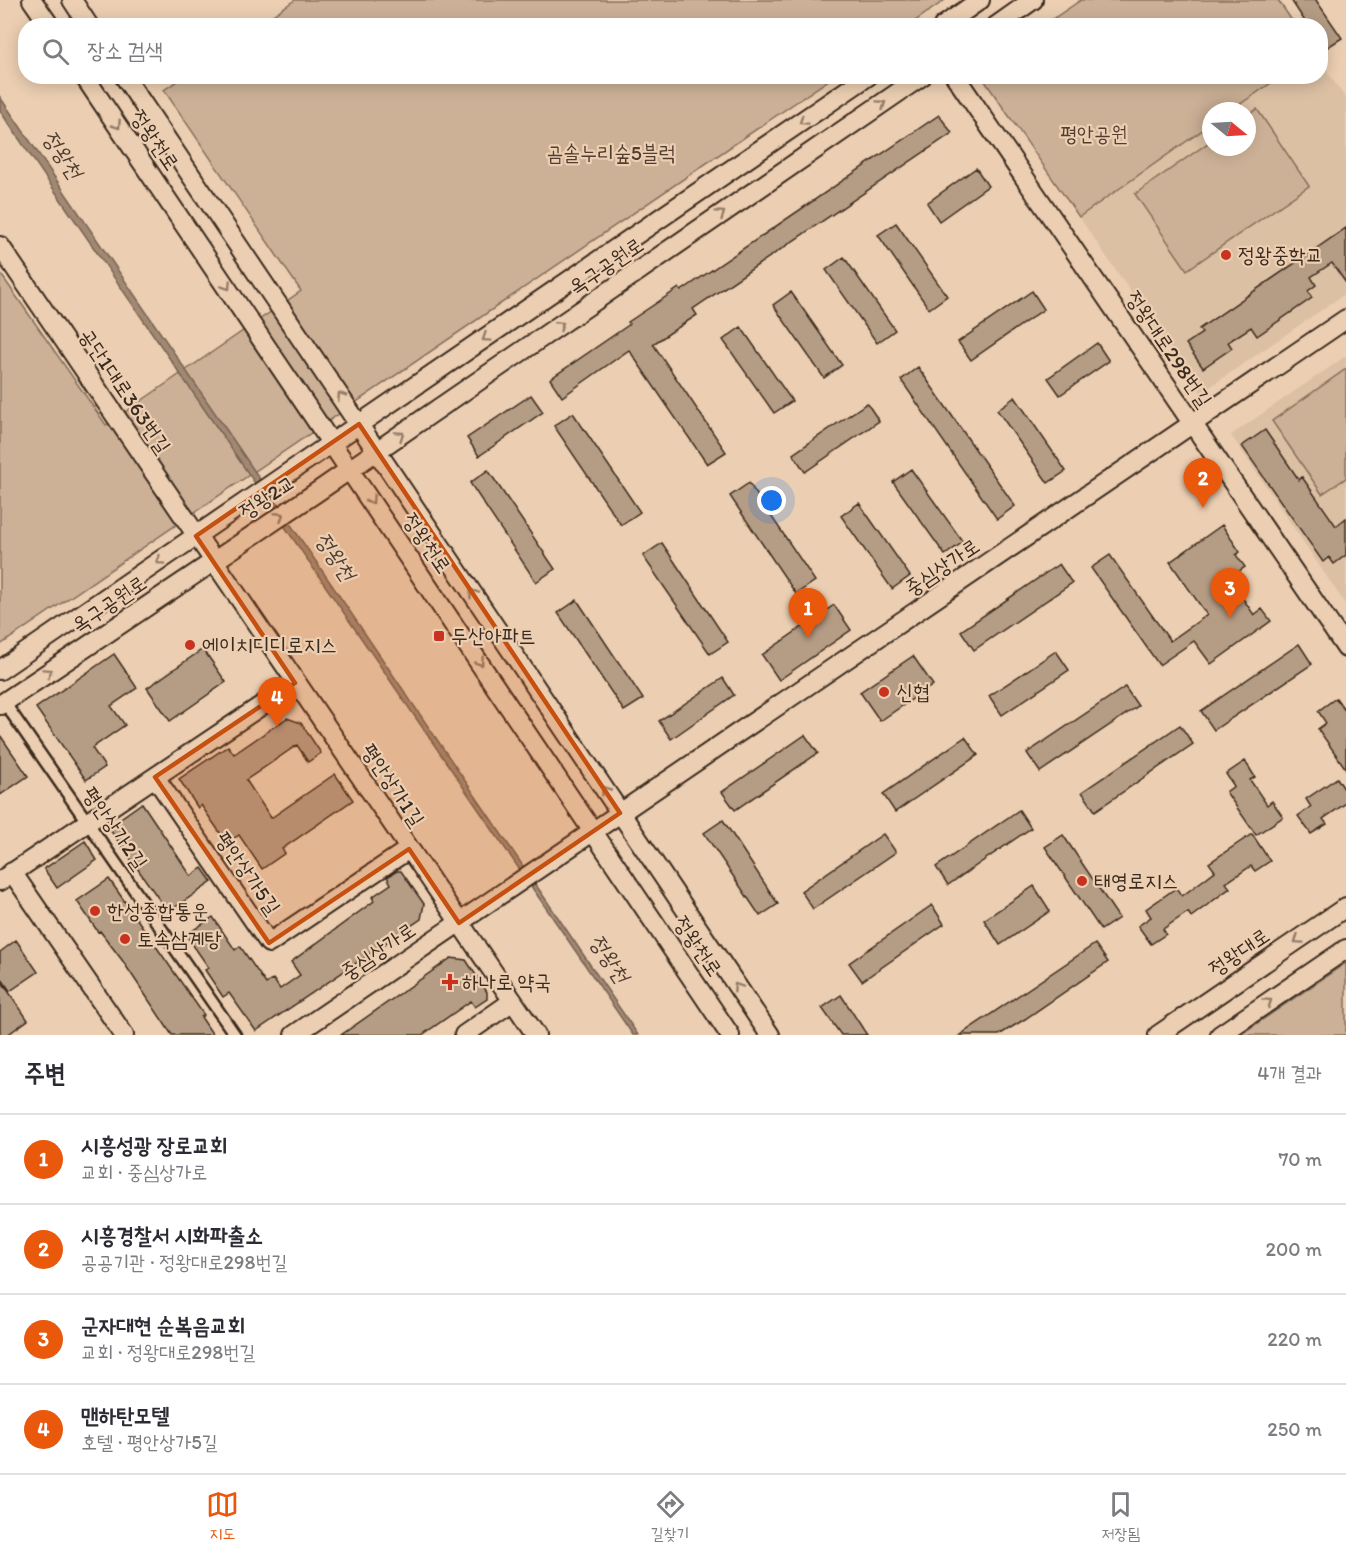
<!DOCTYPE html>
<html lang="ko">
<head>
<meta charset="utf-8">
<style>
	body { margin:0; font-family:Itim,"Poor Story",sans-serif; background:#f7f7f7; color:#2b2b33 }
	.compass { position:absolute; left:1202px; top:102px; width:54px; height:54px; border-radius:50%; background:#fff; box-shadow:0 3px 15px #0003; rotate:108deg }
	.you { position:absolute; left:772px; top:501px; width:21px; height:21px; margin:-15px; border:4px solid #fff; border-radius:50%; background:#1a73e8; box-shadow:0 0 0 9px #1a73e833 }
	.badge { display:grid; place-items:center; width:39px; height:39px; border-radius:50%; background:#ea580c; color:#fff; font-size:20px; font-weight:700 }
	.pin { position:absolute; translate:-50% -50px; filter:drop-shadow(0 2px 3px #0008) }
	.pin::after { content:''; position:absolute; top:32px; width:21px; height:18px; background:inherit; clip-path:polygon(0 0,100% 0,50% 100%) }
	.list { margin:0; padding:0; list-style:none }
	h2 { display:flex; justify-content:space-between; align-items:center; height:78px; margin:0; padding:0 24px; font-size:26px }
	h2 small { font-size:20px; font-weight:400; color:#7c7c81 }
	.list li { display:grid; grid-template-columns:39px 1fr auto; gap:18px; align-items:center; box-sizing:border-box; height:90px; padding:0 24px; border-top:2px solid #e1e1e2 }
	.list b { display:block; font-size:22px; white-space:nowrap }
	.list p { margin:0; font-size:20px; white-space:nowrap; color:#7c7c81 }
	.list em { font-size:20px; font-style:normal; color:#7c7c81 }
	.icon { flex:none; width:33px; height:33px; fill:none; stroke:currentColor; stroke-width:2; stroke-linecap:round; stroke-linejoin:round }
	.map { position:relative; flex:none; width:1346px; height:1035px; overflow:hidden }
	.search { position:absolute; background:#fff; box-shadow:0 3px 15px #0003; left:18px; right:18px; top:18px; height:66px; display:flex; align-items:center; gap:15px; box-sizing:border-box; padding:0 21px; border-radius:24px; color:#7c7c81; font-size:22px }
	.sheet { height:438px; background:#fff }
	nav { display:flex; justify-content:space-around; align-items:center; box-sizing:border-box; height:84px; border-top:2px solid #e1e1e2; background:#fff; font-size:16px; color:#7c7c81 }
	nav a { display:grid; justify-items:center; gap:3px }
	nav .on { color:#ea580c }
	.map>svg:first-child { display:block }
</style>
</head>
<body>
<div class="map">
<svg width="1346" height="1035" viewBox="0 0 1346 1035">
	<rect width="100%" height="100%" fill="#eccfb2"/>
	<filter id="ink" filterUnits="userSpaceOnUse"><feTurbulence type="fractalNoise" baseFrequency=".0167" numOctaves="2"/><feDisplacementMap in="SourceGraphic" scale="12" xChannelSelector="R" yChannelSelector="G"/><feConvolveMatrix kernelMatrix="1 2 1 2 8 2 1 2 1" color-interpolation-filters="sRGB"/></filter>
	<g filter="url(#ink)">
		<!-- built -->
		<path fill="#dcc0a4" d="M1321,62L1346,99V293L1201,393L1079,217L1211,124V147H1247V111H1230L1280,77L1320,76Z
			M1346,356V605L1231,435Z"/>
		<!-- green -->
		<path fill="#ccb197" stroke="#846e5a" stroke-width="1.5" d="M295,0H945L908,26L258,25Z
			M1081,0H1278L1295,25H1044Z
			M183,77H833L0,645V273L106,425L301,291L164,90Z
			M982,77H1280L1230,111H1211V124L1079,217Z
			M1257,109L1309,186L1187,270L1135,194L1211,141V147H1247V116Z
			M1346,369V478L1322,494L1272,421Z
			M1346,963V1035H1240Z"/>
		<!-- water -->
		<path fill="#a08873" stroke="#786251" stroke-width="1.5" d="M0,97L638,1035H633L0,111Z"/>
		<!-- building -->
		<path fill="#b59c84" stroke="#3b2a1e" stroke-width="1.5" d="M1291,0H1316L1342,38L1320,52V26H1308Z
			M939,115L952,133L693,309L697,315L653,344L726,452L707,464L629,350L562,397L550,379L630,324L628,322L679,288L681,291Z
			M976,168L988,186L939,221L927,203Z
			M896,223L947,296L929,309L878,235Z
			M1346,228V283L1332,263L1311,277L1316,285L1308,291L1312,298L1257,336L1251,327L1228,342L1232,348L1203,368L1186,344L1202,333L1199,329Z
			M844,257L895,330L877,343L826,270Z
			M1032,291L1044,309L971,360L958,342Z
			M791,292L842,365L824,378L773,305Z
			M741,327L792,401L774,413L723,340Z
			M1097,343L1109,361L1060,395L1048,378Z
			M918,367L1015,506L997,519L901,380Z
			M531,395L543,412L479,456L467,438Z
			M1015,397L1066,471L1048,483L997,410Z
			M867,403L879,421L805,472L793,454Z
			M573,413L640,512L621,525L554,426Z
			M1265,430L1299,480L1302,477L1336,526L1346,518V555L1334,564L1329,557L1323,562L1242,446Z
			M911,469L963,542L945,555L893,482Z
			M488,470L555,569L536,582L470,483Z
			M749,483L815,581L796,594L730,496Z
			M859,503L910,576L892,589L841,516Z
			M1222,525L1240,552L1236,555L1245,567L1229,578L1254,615L1262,609L1271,621L1211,664L1194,641L1159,665L1091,568L1110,555L1170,641L1207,615L1170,562Z
			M662,543L728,642L710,654L643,556Z
			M1059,564L1072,583L974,650L961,631Z
			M577,600L643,699L624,711L558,613Z
			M834,605L851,630L779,680L762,655Z
			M1299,644L1312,664L1214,730L1201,711Z
			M203,649L226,682L170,721L147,688Z
			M1056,651L1069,670L1002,715L989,696Z
			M114,654L137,688L111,706L125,725L92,748L105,767L86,780L36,708Z
			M913,656L933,685L880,721L860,692Z
			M723,678L734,695L671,739L659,721Z
			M1125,687L1138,706L1040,772L1027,753Z
			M1336,698L1346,712V769L1318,729L1326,723L1318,711Z
			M287,718L301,723L321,753L308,762L297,745L246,780L271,818L335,774L353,800L282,849L285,853L262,869L239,835L227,843L201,805L198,808L179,779L228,746L234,754Z
			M1180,725L1193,744L1095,811L1082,792Z
			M0,735L28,776L0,795Z
			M805,735L818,753L735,810L722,792Z
			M965,737L978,755L895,812L883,794Z
			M1245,761L1255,777L1250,780L1267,805L1272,801L1283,817L1256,835L1226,792L1234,786L1226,774Z
			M1337,778L1346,792V803L1323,819L1327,824L1311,834L1298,816L1311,807L1306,799Z
			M142,803L191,876L202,868L212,882L168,912L108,827Z
			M1019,810L1031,828L948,885L936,867Z
			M723,820L778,904L760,916L704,833Z
			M883,834L896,852L813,909L801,891Z
			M1252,834L1270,861L1255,871L1251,866L1226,883L1230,888L1191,917L1188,912L1163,929L1166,934L1151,944L1138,926L1151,917L1146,909L1176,888L1182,896L1202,881L1215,871L1209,863Z
			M1063,835L1119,918L1101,930L1045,847Z
			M85,841L97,860L57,888L44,869Z
			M397,871H401L424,904L421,919L256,1031L229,993L223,997L205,970L209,968L186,935L213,917L235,950L240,946L266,984L273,979L280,989L300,975L291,962L374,901L372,897L391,884L387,877Z
			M109,879L204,1015L201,1017L213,1035H172L122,960L100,931L98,932L77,901Z
			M1034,886L1050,911L1000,945L984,920Z
			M932,905L944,924L862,981L849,963Z
			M16,940L38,972L10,991L0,976V952Z
			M1095,944L1108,962L1025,1019L999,1035H960Z
			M451,958L466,960L487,992V999L475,1007L471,1001L422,1035H341Z
			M0,979L28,1020L7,1035H0Z
			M841,995L867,1035H841L822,1008Z"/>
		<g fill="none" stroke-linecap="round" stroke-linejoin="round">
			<defs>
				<path id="pedestrian" d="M4,702L235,1035"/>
				<path id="tertiary" d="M32,0L50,26
					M72,0L89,26
					M943,26L980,0
					M996,26L1033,0
					M84,76L730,1035
					M124,76L770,1035
					M955,76L1346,648
					M0,246L536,1035
					M0,670L868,76
					M0,705L317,492L922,76
					M155,777L269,943L409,849
					M12,872L124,1035
					M0,881L295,683
					M294,1035L1346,319
					M464,1035L513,1001
					M1158,1035L1346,907
					M1220,1035L1346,949"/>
			</defs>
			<!-- pedestrian casing -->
			<use href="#pedestrian" stroke="#3b2a1e" stroke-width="15"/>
			<!-- tertiary casing -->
			<use href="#tertiary" stroke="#3b2a1e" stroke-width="22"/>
			<!-- pedestrian -->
			<use href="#pedestrian" stroke="#eccfb2" stroke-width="10"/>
			<!-- tertiary -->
			<use href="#tertiary" stroke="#eccfb2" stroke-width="18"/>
		</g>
		<!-- one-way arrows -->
		<defs><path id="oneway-chevron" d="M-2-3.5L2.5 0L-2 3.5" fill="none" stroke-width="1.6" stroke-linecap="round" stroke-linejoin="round" transform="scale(1.5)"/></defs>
		<g stroke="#947c68">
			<use href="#oneway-chevron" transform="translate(882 104) rotate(-34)"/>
			<use href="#oneway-chevron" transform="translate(803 121) rotate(146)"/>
			<use href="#oneway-chevron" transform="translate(117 125) rotate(56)"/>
			<use href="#oneway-chevron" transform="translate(721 214) rotate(-34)"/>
			<use href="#oneway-chevron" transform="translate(227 286) rotate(56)"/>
			<use href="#oneway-chevron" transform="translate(560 325) rotate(-34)"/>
			<use href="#oneway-chevron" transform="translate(486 338) rotate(146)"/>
			<use href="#oneway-chevron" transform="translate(341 396) rotate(-124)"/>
			<use href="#oneway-chevron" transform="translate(400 435) rotate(-35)"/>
			<use href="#oneway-chevron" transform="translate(371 500) rotate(56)"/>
			<use href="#oneway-chevron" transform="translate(280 516) rotate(-33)"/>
			<use href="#oneway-chevron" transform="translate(160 561) rotate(146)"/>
			<use href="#oneway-chevron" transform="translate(473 593) rotate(-124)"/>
			<use href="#oneway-chevron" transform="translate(480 662) rotate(56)"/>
			<use href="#oneway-chevron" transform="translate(48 672) rotate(-34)"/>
			<use href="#oneway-chevron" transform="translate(605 790) rotate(-124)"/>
			<use href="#oneway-chevron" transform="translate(1298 940) rotate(146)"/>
			<use href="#oneway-chevron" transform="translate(737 987) rotate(-124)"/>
			<use href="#oneway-chevron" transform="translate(1268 1002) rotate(-34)"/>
		</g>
	</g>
	<!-- marked area -->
	<path fill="#c55010" fill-opacity="0.2" stroke="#c55010" stroke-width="4.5" stroke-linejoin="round" d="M359,424L620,813L459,923L409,849L269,943L155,777L295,683L196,536Z"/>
	<!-- markers -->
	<g fill="#c8321e" stroke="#eccfb2" stroke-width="2">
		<circle cx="1226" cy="255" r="6"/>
		<rect x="433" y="630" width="12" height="12" rx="3"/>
		<circle cx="190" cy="645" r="6"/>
		<circle cx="884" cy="692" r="6"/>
		<circle cx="1082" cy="881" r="6"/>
		<circle cx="95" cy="911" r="6"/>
		<circle cx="125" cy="939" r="6"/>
		<path d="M447 973h6v6h6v6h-6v6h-6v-6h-6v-6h6z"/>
	</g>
	<g text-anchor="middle" stroke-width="4.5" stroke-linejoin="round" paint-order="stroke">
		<!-- park labels -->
		<g font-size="21" fill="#513e30" stroke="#eccfb2">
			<text x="1094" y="141">평안공원</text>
			<text x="611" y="160">곰솔누리숲5블럭</text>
		</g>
		<!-- street labels -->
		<g font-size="21" fill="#3b2a1e" stroke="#eccfb2">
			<text transform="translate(155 140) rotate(56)" y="7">정왕천로</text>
			<text transform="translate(606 266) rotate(-34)" y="7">옥구공원로</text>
			<text transform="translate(1169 349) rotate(56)" y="7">정왕대로298번길</text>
			<text transform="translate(125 391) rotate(56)" y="7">공단1대로363번길</text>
			<text transform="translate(267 497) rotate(-33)" y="7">정왕2교</text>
			<text transform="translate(427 543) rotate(56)" y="7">정왕천로</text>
			<text transform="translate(942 567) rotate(-34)" y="7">중심상가로</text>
			<text transform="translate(109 604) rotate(-34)" y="7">옥구공원로</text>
			<text transform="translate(393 785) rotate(56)" y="7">평안상가1길</text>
			<text transform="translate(115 828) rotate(55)" y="7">평안상가2길</text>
			<text transform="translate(248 873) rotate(55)" y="7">평안상가5길</text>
			<text transform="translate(698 946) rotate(56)" y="7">정왕천로</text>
			<text transform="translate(378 951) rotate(-34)" y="7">중심상가로</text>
			<text transform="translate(1239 952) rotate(-34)" y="7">정왕대로</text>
		</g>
		<!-- poi labels -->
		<g font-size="21" fill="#3b2a1e" stroke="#eccfb2" text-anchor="start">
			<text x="1238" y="262">정왕중학교</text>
			<text x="451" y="643">두산아파트</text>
			<text x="202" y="652">에이치디디로지스</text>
			<text x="896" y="699">신협</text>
			<text x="1094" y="888">태영로지스</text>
			<text x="107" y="918">한성종합통운</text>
			<text x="137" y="946">토속삼계탕</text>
			<text x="462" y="989">하나로 약국</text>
		</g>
		<!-- water labels -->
		<g font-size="22" font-style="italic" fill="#4f3d2f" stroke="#eccfb2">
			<text transform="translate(63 154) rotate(56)" y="8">정왕천</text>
			<text transform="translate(336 556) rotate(56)" y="8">정왕천</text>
			<text transform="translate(610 958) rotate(56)" y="8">정왕천</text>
		</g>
	</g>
</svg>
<svg class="compass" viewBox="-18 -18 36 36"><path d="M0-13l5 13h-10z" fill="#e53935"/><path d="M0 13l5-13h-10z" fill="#7c7c81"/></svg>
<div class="you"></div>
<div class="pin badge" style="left:808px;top:638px">1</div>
<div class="pin badge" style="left:1203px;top:508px">2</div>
<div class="pin badge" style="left:1230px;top:618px">3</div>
<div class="pin badge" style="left:277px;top:727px">4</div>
<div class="search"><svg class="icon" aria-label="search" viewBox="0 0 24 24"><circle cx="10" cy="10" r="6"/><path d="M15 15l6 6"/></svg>장소 검색</div>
</div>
<section class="sheet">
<h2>주변<small>4개 결과</small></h2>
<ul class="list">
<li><span class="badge">1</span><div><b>시흥성광 장로교회</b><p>교회 · 중심상가로</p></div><em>70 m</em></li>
<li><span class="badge">2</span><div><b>시흥경찰서 시화파출소</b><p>공공기관 · 정왕대로298번길</p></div><em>200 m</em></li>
<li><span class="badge">3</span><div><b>군자대현 순복음교회</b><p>교회 · 정왕대로298번길</p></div><em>220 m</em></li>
<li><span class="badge">4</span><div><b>맨하탄모텔</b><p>호텔 · 평안상가5길</p></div><em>250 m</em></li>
</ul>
</section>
<nav>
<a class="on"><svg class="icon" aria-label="map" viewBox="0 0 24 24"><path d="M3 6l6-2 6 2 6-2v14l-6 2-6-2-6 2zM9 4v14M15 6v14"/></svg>지도</a>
<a><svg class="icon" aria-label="directions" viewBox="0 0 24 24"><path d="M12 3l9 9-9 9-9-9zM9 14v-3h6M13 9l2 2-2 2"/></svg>길찾기</a>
<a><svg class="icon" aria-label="saved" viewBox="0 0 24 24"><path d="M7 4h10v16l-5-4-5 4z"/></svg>저장됨</a>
</nav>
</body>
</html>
